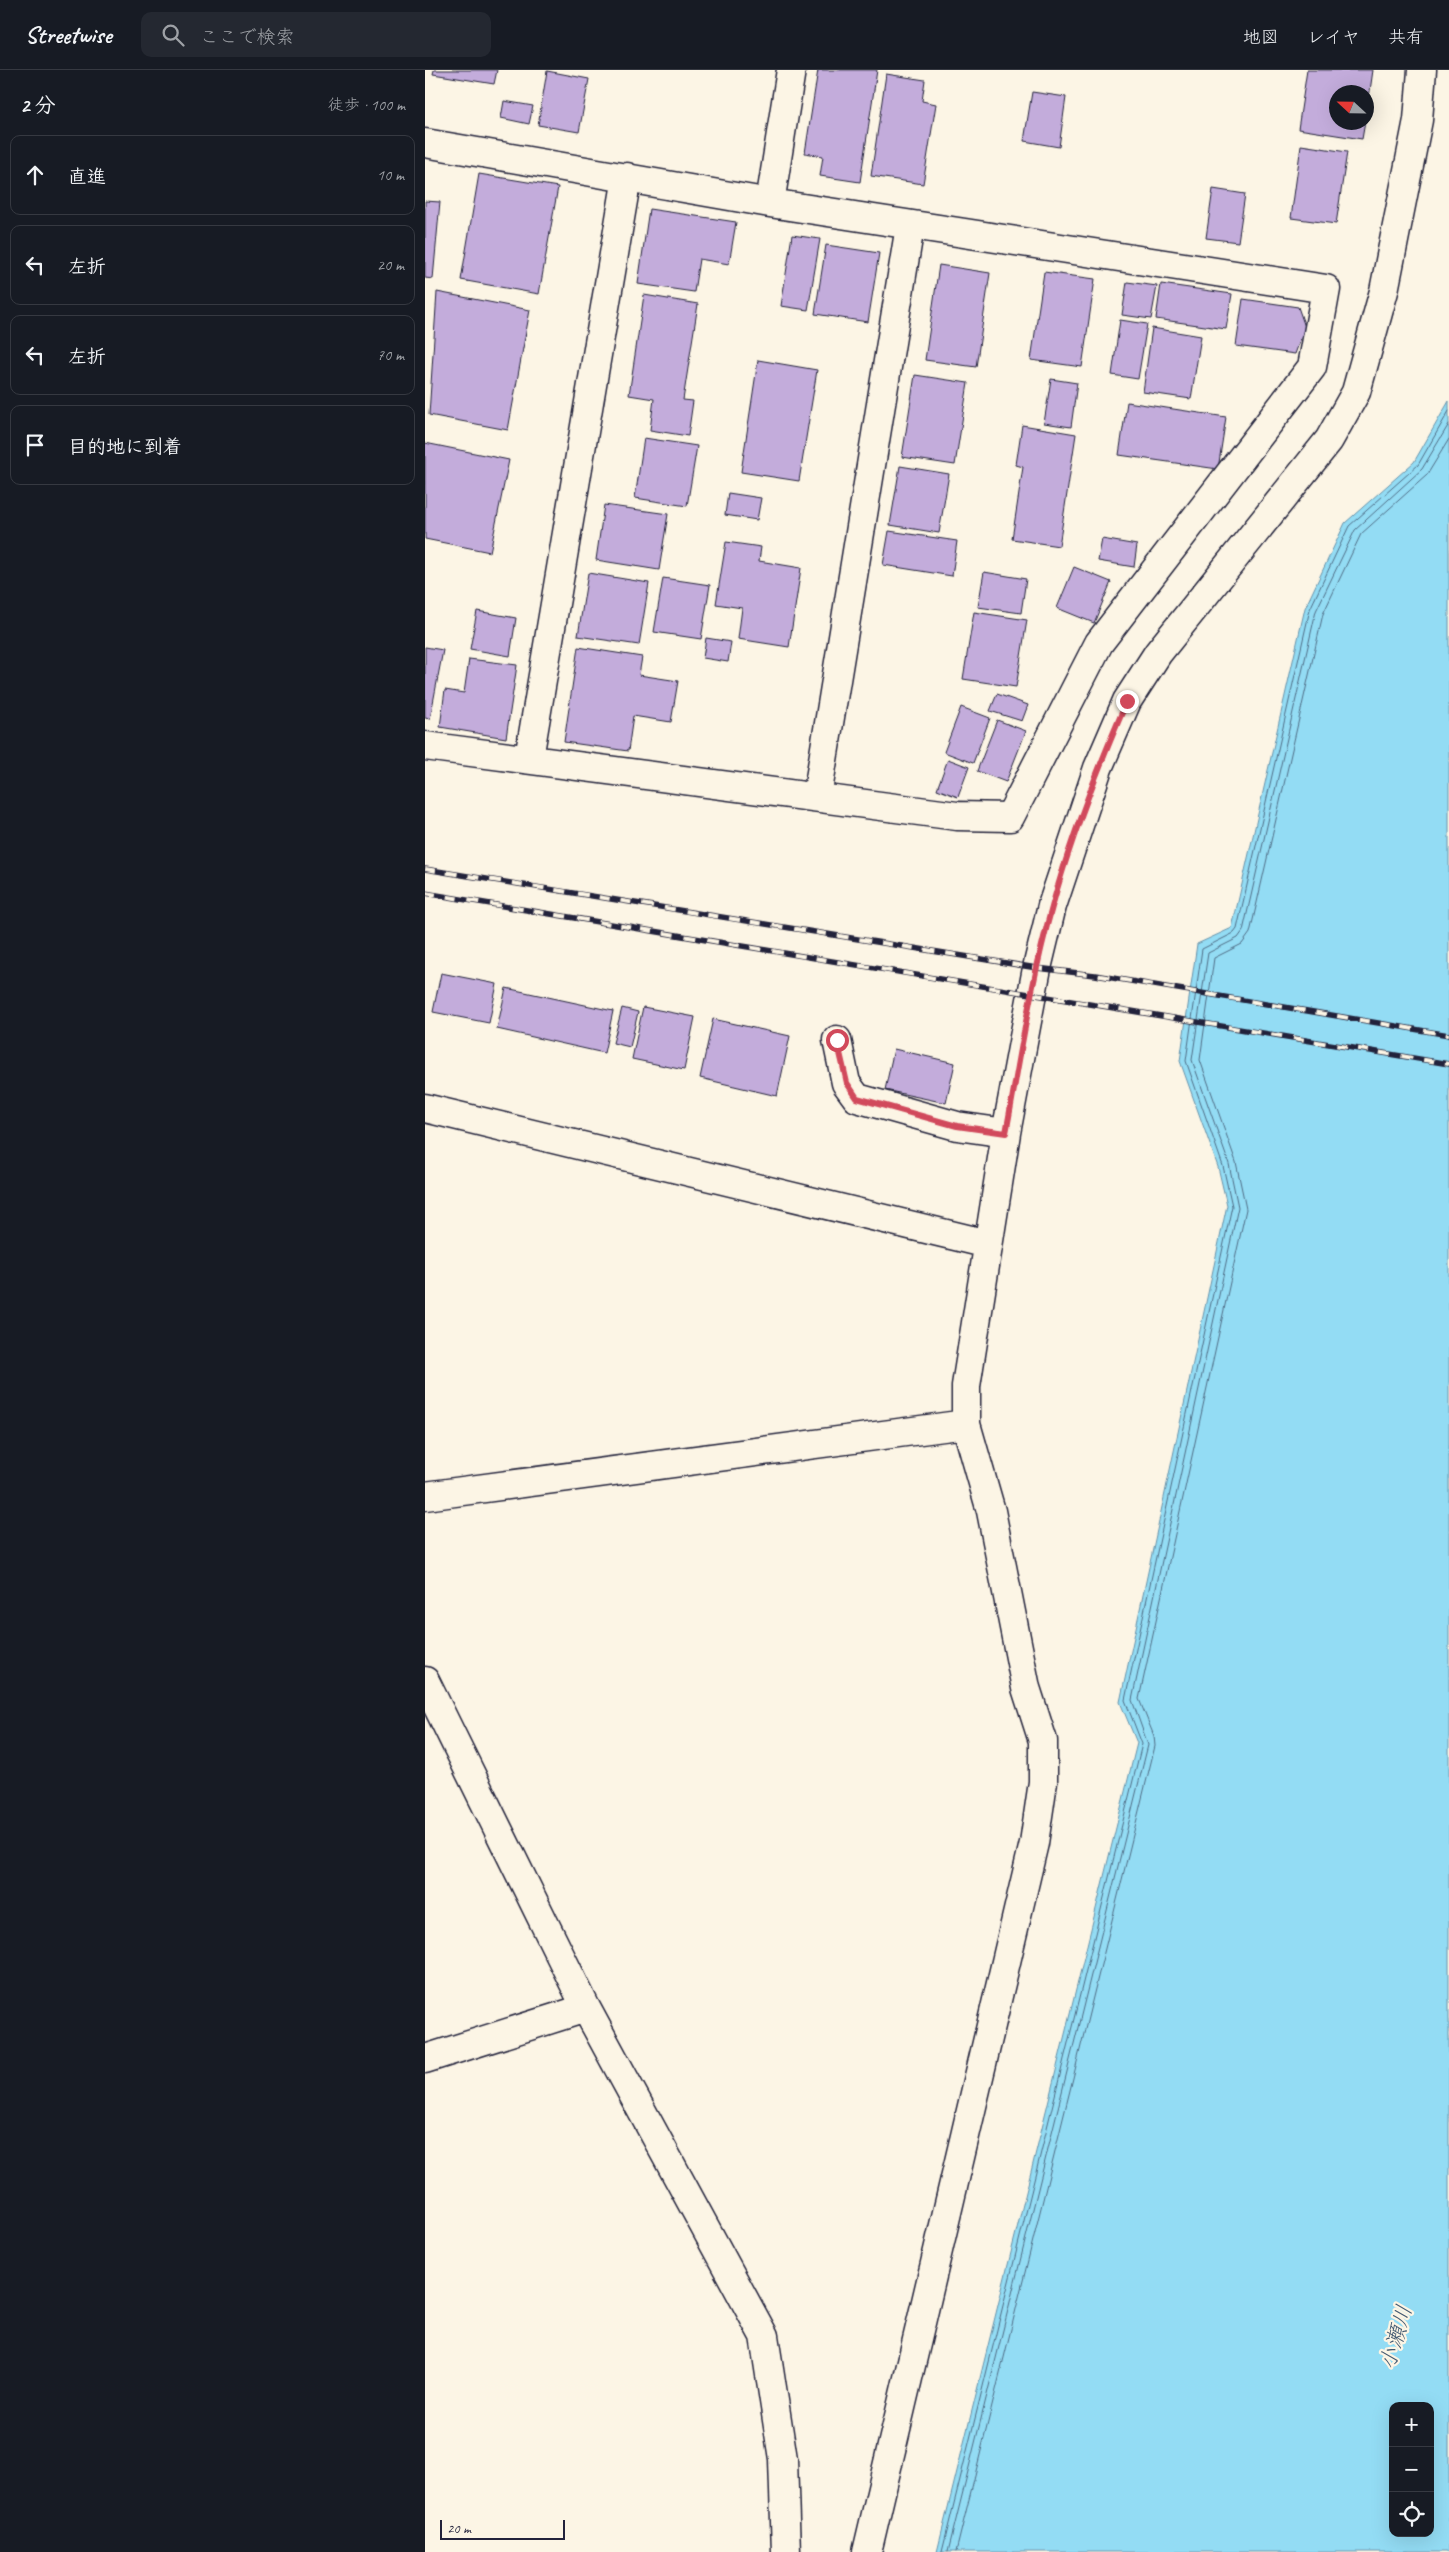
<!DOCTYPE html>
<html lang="ja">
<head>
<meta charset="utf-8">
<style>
	body { margin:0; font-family:Caveat,"Klee One",sans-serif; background:#242831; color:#f1f3f6 }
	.controls { position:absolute; right:15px; bottom:15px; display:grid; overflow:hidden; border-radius:10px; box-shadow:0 5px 20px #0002 }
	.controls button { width:45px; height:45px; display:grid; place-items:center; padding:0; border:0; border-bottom:1px solid #363941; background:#171b24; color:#f1f3f6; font:25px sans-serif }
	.compass { position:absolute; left:904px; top:15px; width:45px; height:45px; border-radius:50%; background:#171b24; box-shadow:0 5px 20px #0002; rotate:292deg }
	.scale { position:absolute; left:15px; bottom:12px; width:125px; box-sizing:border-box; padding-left:5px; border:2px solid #22223b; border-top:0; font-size:14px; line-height:18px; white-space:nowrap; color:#22223b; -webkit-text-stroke:4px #fcf5e5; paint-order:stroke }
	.stop { position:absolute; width:15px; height:15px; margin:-11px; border:4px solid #d1495b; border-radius:50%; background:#fff }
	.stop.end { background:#d1495b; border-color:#fff; box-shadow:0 1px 5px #0008 }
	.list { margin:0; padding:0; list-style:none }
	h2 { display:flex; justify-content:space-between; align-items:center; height:65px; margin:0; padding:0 20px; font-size:21px }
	h2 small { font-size:16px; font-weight:400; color:#9ea1a6 }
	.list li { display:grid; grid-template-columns:32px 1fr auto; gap:15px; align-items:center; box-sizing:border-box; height:80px; margin:0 10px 10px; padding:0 10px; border:1px solid #363941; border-radius:10px }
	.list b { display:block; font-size:19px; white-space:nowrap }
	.list em { font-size:16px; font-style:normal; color:#9ea1a6 }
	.icon { flex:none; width:28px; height:28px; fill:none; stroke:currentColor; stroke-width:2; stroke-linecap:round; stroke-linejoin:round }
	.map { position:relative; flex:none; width:1024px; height:2482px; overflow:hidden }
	header { display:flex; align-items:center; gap:30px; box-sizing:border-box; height:70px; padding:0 25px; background:#171b24; border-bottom:1px solid #363941 }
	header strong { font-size:24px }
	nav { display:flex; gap:28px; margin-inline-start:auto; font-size:18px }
	.search { width:350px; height:45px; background:#242831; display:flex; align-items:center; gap:12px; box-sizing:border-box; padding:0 18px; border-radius:10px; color:#9ea1a6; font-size:19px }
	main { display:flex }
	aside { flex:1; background:#171b24 }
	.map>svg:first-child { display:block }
</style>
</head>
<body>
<header>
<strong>Streetwise</strong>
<div class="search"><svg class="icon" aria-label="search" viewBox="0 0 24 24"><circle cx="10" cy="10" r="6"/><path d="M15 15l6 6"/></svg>ここで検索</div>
<nav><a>地図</a><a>レイヤ</a><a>共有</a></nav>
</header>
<main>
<aside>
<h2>2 分<small>徒歩 · 100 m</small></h2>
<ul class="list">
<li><svg class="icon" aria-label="ahead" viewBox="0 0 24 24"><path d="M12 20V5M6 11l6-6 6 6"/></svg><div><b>直進</b></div><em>10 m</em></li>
<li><svg class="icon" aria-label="left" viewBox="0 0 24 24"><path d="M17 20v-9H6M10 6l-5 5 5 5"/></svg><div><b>左折</b></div><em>20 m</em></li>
<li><svg class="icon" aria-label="left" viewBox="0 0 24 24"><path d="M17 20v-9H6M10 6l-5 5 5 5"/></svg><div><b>左折</b></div><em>70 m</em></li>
<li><svg class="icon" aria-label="arrive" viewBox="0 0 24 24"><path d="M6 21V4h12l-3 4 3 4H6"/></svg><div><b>目的地に到着</b></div></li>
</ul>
</aside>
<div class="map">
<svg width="1024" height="2482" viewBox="0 0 1024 2482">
	<rect width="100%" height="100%" fill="#fcf5e5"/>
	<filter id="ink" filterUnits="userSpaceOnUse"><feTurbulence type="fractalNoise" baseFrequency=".02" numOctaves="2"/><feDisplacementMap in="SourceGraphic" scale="10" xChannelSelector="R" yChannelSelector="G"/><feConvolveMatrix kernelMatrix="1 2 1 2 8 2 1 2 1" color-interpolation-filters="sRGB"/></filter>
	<g filter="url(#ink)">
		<!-- water -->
		<path fill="#93dcf4" stroke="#6692aa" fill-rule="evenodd" d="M1024,331V2482H512L712,1673L695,1632L802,1135L793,1097L755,991L772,874L807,858L880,538L920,453L989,392ZM968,2336H1005V2463H968Z"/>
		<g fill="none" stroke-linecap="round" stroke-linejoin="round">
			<!-- shore -->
			<path stroke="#4f6c85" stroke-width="1" d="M517,2482L717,1674L700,1630L807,1136L798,1096L761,991L777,879L809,863L812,859L885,539L924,456L993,395L1024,341
				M523,2482L723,1675L707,1630L813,1137L804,1094L767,990L783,883L813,868L818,861L891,541L930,460L997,399L1024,354
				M531,2482L730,1676L729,1666L714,1629L821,1139L811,1092L775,990L789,888L817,874L825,863L898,544L936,464L1002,405L1024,369"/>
		</g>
		<!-- building -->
		<path fill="#c3acdb" stroke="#22223b" d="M9,0H72L69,14L8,4Z
			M393,0H452L435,112L395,106L398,86L380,83Z
			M882,0H948L942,42V22H912V52H940L937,69L873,59Z
			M122,1L164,9L154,62L113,55Z
			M461,4L500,10L497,31L511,34L498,114L446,106Z
			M607,22L641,27L634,77L599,71Z
			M79,31L108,36L104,54L76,48Z
			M876,75L922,82L911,154L866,148Z
			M54,104L133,117L114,224L36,210Z
			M788,119L820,124L813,172L781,168Z
			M0,131L15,132L8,209L0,208Z
			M224,139L311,152L304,194L274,189L269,222L213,214Z
			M367,165L395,169L383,240L356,236Z
			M401,175L454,183L443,252L390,244Z
			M514,195L565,203L551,297L500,290Z
			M619,202L670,209L657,297L606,290Z
			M702,212L732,216L726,249L697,245Z
			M736,214L807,224L801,259L731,249Z
			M12,222L105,240L83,360L4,345Z
			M219,225L273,234L258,330L268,331L263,366L225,360L229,329L204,325Z
			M818,229L873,237L880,257L870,284L811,276Z
			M695,250L722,254L713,309L687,305Z
			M727,258L776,266L766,329L718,322Z
			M333,290L392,300L374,411L316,402Z
			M490,305L543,313L530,395L477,387Z
			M626,309L652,313L646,357L619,353Z
			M702,332L801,347L793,399L694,385Z
			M597,355L651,364L634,476L587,469L598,397L591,395Z
			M219,368L272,376L262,436L210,428Z
			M0,373L84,390L65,482L0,469Z
			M475,396L524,404L514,463L465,455Z
			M303,423L336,428L332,450L300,445Z
			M179,435L243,444L234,500L171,490Z
			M464,461L532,471L527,506L458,495Z
			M677,469L712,475L709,497L673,491Z
			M301,472L336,477L334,491L376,498L364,577L313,569L317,538L291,534Z
			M649,497L686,512L669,553L632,538Z
			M559,502L601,509L596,543L553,537Z
			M163,503L224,513L214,575L153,566Z
			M238,508L285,515L276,569L229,562Z
			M52,541L91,548L85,586L45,579Z
			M549,542L602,550L591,617L538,609Z
			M281,568L306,572L303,592L278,588Z
			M0,577L18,580L5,649L0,648Z
			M153,577L217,587L214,605L253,611L246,652L208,646L203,681L139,672Z
			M44,589L92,595L81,668L15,657L20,620L39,623Z
			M572,624L603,635L597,651L565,641Z
			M536,637L565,648L548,693L519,682Z
			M572,650L601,661L581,712L552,701Z
			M523,689L544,697L533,727L512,719Z
			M16,903L72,914L64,953L8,942Z
			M81,918L188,941L179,983L72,959Z
			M218,937L270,947L259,1000L207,989Z
			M197,938L213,942L205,977L188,973Z
			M288,949L365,966L352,1026L275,1008Z
			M469,979L530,993L521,1033L460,1020Z"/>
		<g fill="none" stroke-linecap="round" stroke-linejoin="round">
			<defs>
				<path id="minor" d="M0,73L345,133L901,219L887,297L674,573L585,747L532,746L0,676
					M345,133L366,0
					M104,688L202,107
					M392,727L485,156
					M412,970L421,1013L432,1028L532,1056L581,1063
					M0,1038L563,1174
					M0,1426L541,1354
					M0,1611L161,1938L339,2266L358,2389L361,2482
					M0,1989L161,1938
					M442,2482L609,1773L618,1712V1671L601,1618L566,1441L541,1354V1316L581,1063L612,898L627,836L673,698L702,631L733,583L904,370L931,322L959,221L993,50L997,0"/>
			</defs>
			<!-- minor casing -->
			<use href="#minor" stroke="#22223b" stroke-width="31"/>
			<!-- minor -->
			<use href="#minor" stroke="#fcf5e5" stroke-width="28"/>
			<defs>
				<path id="rail" d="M0,799L612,898L670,905L1024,965
					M0,823L1024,994"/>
			</defs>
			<!-- rail casing -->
			<use href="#rail" stroke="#22223b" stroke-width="5.5"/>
			<!-- rail -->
			<use href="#rail" stroke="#fcf5e5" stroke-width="4" stroke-dasharray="11" stroke-linecap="butt"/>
		</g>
	</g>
	<g fill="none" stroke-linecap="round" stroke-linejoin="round" filter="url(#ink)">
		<!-- route -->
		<path stroke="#d1495b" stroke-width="6" d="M412,970L422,1013L432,1028L532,1056L581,1063C595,988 606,911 627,837C646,767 673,698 702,631"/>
	</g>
	<g text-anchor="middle" stroke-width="4.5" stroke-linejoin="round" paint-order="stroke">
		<!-- water labels -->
		<g font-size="22" font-style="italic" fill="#445a72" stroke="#fcf5e5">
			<text transform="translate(970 2267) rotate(-74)" y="8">小瀬川</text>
		</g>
	</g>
</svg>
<div class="controls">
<button>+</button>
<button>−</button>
<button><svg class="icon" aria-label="locate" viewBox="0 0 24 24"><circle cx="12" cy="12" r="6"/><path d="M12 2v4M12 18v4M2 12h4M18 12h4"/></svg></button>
</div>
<svg class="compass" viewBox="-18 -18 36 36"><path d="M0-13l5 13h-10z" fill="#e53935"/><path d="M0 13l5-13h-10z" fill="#9ea1a6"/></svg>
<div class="scale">20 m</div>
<div class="stop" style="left:412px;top:970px"></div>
<div class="stop end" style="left:702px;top:631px"></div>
</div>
</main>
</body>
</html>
